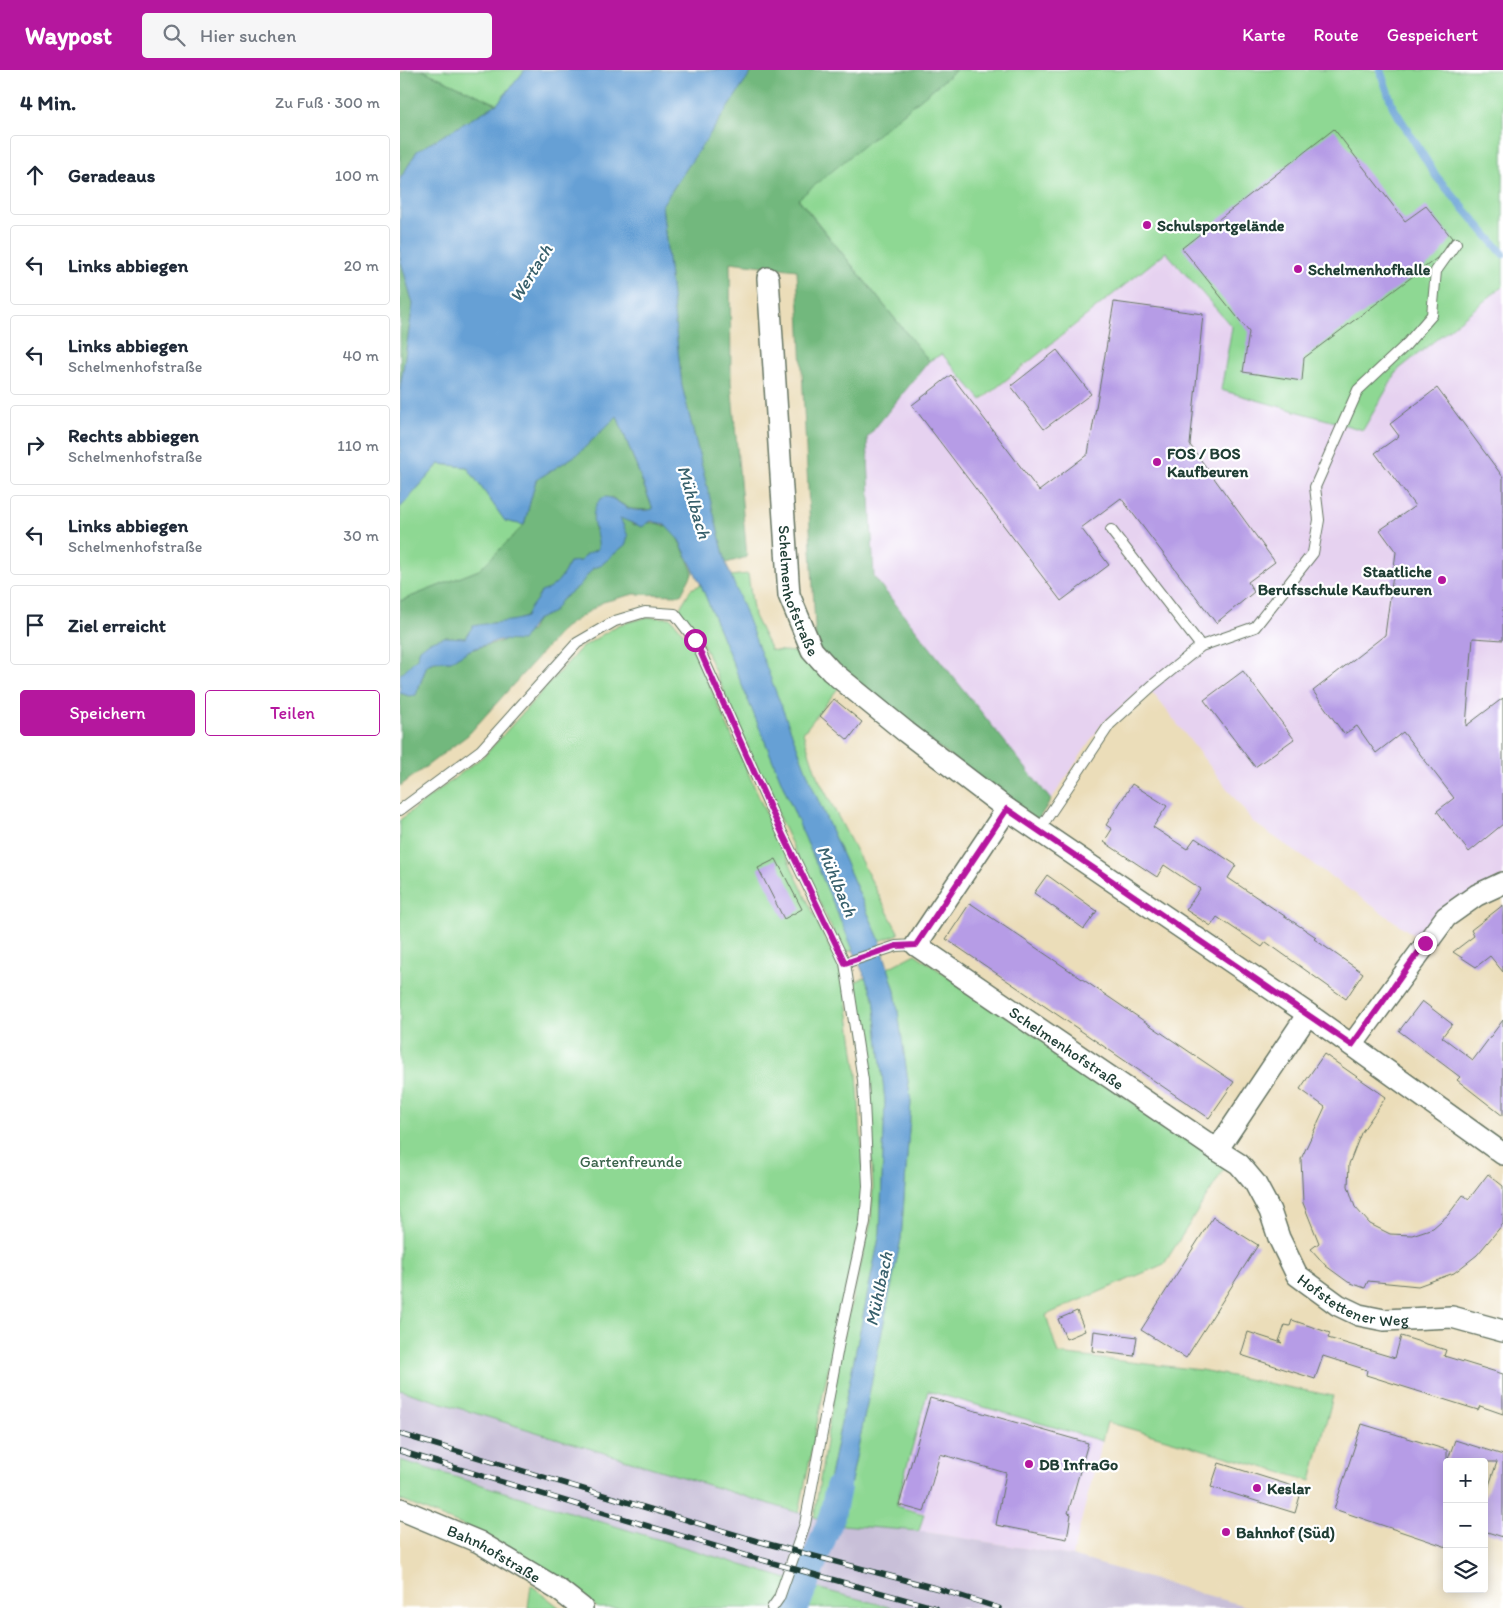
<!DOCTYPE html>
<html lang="de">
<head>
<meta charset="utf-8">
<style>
	body { margin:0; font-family:Itim,sans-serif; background:#f6f6f7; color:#1f2937 }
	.controls { position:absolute; right:15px; bottom:15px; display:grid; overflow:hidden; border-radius:5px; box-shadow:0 2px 12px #0003 }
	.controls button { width:45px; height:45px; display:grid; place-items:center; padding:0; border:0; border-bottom:1px solid #e0e1e3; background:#fff; color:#1f2937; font:25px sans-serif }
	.stop { position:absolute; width:15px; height:15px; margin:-11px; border:4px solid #b5179e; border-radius:50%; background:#fff }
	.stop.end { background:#b5179e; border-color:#fff; box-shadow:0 1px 5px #0008 }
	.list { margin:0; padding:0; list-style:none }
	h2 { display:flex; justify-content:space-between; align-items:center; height:65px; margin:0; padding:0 20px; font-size:21px }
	h2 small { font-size:16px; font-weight:400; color:#747a83 }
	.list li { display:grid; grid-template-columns:32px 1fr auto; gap:15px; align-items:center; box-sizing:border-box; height:80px; margin:0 10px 10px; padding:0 10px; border:1px solid #e0e1e3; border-radius:5px }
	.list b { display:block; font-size:19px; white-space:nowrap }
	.list p { margin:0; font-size:16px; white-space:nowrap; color:#747a83 }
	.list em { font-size:16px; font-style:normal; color:#747a83 }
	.actions { display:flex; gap:10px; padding:15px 20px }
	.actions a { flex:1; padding:11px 0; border:1px solid #b5179e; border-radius:5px; text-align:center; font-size:18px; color:#b5179e }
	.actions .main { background:#b5179e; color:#fff }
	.icon { flex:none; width:28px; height:28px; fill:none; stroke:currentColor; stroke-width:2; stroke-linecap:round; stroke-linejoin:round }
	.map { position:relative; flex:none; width:1103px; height:1538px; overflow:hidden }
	header { display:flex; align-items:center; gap:30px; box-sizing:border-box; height:70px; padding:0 25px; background:#b5179e; color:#fff }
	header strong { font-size:24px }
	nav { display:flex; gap:28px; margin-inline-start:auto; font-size:18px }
	.search { width:350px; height:45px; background:#f6f6f7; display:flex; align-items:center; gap:12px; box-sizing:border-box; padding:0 18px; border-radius:5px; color:#747a83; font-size:19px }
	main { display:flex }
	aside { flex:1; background:#fff }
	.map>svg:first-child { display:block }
</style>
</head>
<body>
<header>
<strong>Waypost</strong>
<div class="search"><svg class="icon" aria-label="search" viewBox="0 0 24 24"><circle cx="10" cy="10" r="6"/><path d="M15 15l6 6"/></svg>Hier suchen</div>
<nav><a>Karte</a><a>Route</a><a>Gespeichert</a></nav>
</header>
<main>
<aside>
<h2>4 Min.<small>Zu Fuß · 300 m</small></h2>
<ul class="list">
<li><svg class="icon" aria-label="ahead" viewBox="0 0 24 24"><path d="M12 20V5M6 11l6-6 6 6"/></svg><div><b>Geradeaus</b></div><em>100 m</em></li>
<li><svg class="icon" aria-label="left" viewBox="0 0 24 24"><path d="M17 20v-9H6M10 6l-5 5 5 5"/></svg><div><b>Links abbiegen</b></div><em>20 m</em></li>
<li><svg class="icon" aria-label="left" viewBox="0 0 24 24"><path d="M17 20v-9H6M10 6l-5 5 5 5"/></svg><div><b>Links abbiegen</b><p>Schelmenhofstraße</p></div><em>40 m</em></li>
<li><svg class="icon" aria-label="right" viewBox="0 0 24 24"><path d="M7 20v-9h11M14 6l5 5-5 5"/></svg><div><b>Rechts abbiegen</b><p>Schelmenhofstraße</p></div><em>110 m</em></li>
<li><svg class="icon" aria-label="left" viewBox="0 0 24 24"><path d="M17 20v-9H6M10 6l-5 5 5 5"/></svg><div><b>Links abbiegen</b><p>Schelmenhofstraße</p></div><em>30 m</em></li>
<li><svg class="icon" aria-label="arrive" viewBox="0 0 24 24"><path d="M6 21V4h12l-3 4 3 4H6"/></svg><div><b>Ziel erreicht</b></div></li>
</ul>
<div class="actions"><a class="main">Speichern</a><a>Teilen</a></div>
</aside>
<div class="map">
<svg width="1103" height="1538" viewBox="0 0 1103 1538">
	<rect width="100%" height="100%" fill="#fff"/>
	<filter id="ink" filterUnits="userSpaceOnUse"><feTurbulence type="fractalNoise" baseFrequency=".02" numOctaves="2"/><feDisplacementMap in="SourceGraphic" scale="10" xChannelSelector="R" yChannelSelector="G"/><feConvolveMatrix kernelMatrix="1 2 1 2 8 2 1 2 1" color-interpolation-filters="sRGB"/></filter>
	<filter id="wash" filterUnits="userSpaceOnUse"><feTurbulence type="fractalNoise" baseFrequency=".0096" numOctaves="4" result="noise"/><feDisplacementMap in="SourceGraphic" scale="20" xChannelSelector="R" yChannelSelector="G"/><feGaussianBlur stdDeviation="1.12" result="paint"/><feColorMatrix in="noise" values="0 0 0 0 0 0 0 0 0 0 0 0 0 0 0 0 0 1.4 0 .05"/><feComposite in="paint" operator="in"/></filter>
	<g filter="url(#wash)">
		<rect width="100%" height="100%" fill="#ebddb9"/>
		<!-- built -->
		<path fill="#e6d2f0" d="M766,182L832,257L963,360L997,300L1103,216V806L1043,840L1018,868L853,752L757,628L745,616L701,655L651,730L474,507L467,368L529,291L542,284L582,330Z
			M528,1321L702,1371L672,1486L519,1461L523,1444L496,1436Z"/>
		<!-- industrial -->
		<path fill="#c8bfd8" d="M0,1320L442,1455L519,1461L672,1486L852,1538H493L420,1519L0,1390Z"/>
		<!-- green -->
		<path fill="#8ed893" stroke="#568a64" d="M22,0H125L97,34Z
			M556,0H978L991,38L1033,108L1103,188V216L998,300L963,360L821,320L832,257L766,182L581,330L542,284L529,291L398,128Z
			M982,0H1103V181L1037,105L995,37Z
			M39,394L67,397L105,451L124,455L79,500L0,531V438Z
			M348,504L354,546L371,580L407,583L439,617L403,663L417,706L499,864L480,871L415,723L330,506Z
			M301,515L391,735L454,880L445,882L434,863L376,741L300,567L277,543L291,519Z
			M248,547L271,548L290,571L364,739L444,908L457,1004L464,1112L460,1153L433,1275L399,1443L0,1320V750L85,685L181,578L218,555Z
			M515,884L826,1096L764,1194L646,1245L658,1284L801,1300L933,1326L911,1411L707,1352L702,1371L528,1321L496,1436L524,1444L519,1461L442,1455L501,1169L511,1032L495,921L488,898Z
			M465,907L474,928L485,1031L480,1163L421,1450L414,1447L442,1272L471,1152L473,1117L468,1009L455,912Z
			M0,1390L420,1519L493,1538H198L139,1495L84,1464L0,1430Z
			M131,1515L160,1538H128Z"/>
		<!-- forest -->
		<path fill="#72b87d" stroke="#487a58" d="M7,0H22L97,34L17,81L0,109V3Z
			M353,0H556L398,129L529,291L467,368L474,507L651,730L637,751L511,657L416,577L397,200L330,192L331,312L347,487L326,493L282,316L262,135Z
			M0,188L13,234L0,319Z
			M217,346L253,440L230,439L211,427L194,460L200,469L198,479L185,485L181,491L169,492C164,506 154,519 141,522L127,546L113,552L88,553L68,563L66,568L45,567L20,579L17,588L0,605V531L79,500L124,455L136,410L178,384Z
			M219,448L226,449L234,455C275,445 278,470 293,502L281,525L234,524L203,532L164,558L68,665L0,716V623L9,626L19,618L27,595C35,591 40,592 50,591C57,589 63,582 71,580C92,573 111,570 131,561L136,550L152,542L161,530L179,516L193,498L200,496L226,474L224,456Z"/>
		<!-- water -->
		<path fill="#66a0d5" stroke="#426e84" d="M125,0H353L262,135L282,316L326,493L415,723L480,871L495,921L511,1032L501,1169L442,1455L421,1450L480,1163L485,1031L474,928L391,735L301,515L279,470L264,454L251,451L242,457L220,448L228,466L226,474L200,496L193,498L179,516L161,530L153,542L136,550L122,571L99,570L70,580L51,591H35L27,595L16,625L9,626L0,623V605L17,588L20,579L29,572L45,567L65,568L73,556C91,552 109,553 126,547C129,536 137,532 141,522C154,519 164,506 169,492L181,491L185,485L198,479C200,465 189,453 195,438C204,415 218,435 230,439C236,441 247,441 253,439L217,346L178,384L136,410L124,455L105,451L67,397L39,394L0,438V319L13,234L0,188V109L17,81L97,34Z"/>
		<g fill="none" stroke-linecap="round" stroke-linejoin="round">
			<!-- stream -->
			<path stroke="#66a0d5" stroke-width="8" d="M980,0L993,37L1036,106L1103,184"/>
			<!-- canal -->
			<path stroke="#66a0d5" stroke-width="26" d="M396,1538L432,1446L438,1417"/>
		</g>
		<g id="blocks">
			<!-- building -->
			<path fill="#b69ce6" d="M934,59L1005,151L1026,136L1052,168L1037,188L904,288L902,311L843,302L849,262L782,178Z
				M714,232L803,244L790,375L875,492L848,512L854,522L816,553L721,428L681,458L709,495L661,531L512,335L551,305L639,421L688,384Z
				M657,280L691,324L644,359L611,316Z
				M1037,318L1103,407V570L1073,568L1066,656L1103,628V754L1069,782L1037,741L1054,728L1003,662L976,683L957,656L944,664L913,621L985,565L996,482L980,460L1015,436L975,383L999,366L990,354Z
				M843,601L894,669L855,697L804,630Z
				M434,629L462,652L448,670L420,646Z
				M732,714L767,736L753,757L787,779L795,768L836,795L828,808L916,867L914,869L963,903L946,929L866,872L862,877L817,847L811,856L786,840L800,819L764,795L757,807L704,772L712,759L706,755Z
				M376,789L402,839L384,849L358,798Z
				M647,805L697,841L684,859L634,823Z
				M570,833L834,1012L809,1048L546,869Z
				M1103,835V902L1090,886L1076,897L1053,882L1074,866L1071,860Z
				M1022,931L1052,954L1042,967L1073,990L1103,950V1046L1057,1010L1060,1007L999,961Z
				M924,984L986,1027L961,1063L949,1094L948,1116L955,1137L970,1154L990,1164L1012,1165L1033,1158L1048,1145L1063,1125L1069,1129L1088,1104L1103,1116V1154L1077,1185L1054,1203L1018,1216L968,1211L965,1218L948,1212L926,1196L911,1179L919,1173L903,1133L901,1089L925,1037L900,1019Z
				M813,1147L858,1175L786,1288L741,1260Z
				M677,1241L685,1261L666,1269L658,1249Z
				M892,1250L930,1263L928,1268L995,1288L1001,1266L1046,1280L1044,1286L1103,1304V1344L1080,1336L1078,1340L966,1305L967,1300L923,1286L915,1309L841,1285L848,1262L882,1273L879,1271L885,1255L890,1256Z
				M694,1261L737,1267L734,1286L692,1281Z
				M530,1328L688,1373L668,1443L671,1444L667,1469L596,1455L606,1403L540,1384L524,1442L499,1435Z
				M962,1354L1047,1380V1477L934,1439Z
				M1055,1370L1103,1385V1467L1084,1461V1430L1097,1392H1047Z
				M819,1393L902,1419L895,1443L811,1417Z"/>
		</g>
	</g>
	<g filter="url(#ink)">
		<use href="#blocks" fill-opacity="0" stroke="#667563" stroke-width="1"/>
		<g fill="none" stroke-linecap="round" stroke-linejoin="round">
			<defs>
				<path id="lane" d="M711,460L801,576
					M0,740L81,680L177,573L215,551L245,542L275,544L295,570L372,742L445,893L463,1010L468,1116L465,1152L439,1272L405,1454L379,1528L372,1538
					M639,760L710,654L753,615L801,576L855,557L913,483L919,450L915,417L958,320L1006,275L1032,245L1036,201L1056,173
					M445,893L496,876L516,875"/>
				<g id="street">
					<path id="s1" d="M368,208L389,525L412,580L431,601L506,662L607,739L908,944L1103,1084"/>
					<path id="s2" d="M607,739L516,875L817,1080L908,944"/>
					<path d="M952,975L1046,847L1077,825L1103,813"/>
					<path id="s3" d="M817,1080L839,1094L855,1113L870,1141L879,1168L897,1205L938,1235L959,1245L984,1250L1052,1247L1103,1261"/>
					<path id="s4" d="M0,1439L79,1472L159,1520L182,1538"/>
				</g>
			</defs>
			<!-- lane casing -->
			<use href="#lane" stroke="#667563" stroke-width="12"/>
			<!-- street casing -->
			<use href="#street" stroke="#667563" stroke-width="24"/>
			<!-- lane -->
			<use href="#lane" stroke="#fff" stroke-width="10"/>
			<!-- street -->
			<use href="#street" stroke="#fff" stroke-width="21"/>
			<defs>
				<path id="rail" d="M0,1364L357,1471L539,1519L599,1538
					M0,1381L351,1487L536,1538"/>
			</defs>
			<!-- rail casing -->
			<use href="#rail" stroke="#1f3d34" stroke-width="5.5"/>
			<!-- rail -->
			<use href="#rail" stroke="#fff" stroke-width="4" stroke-dasharray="11" stroke-linecap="butt"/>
		</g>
	</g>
	<g fill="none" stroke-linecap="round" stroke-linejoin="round" filter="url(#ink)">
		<!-- route -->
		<path stroke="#b5179e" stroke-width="6" d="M295,570L372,742L445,893L496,876L516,875L607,739L952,975L1025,873"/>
	</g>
	<!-- markers -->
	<g fill="#b5179e" stroke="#fff" stroke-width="2">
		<circle cx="747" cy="155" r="5"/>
		<circle cx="898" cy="199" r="5"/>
		<circle cx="757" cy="392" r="5"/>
		<circle cx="1042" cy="510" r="5"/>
		<circle cx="629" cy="1394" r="5"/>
		<circle cx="857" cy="1418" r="5"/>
		<circle cx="826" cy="1462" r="5"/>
	</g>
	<g text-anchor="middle" stroke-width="4.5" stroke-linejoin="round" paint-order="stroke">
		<!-- poi labels -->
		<g font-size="16" font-weight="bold" fill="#1f3d34" stroke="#fff" text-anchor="start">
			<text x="757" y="161">Schulsportgelände</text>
			<text x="908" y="205">Schelmenhofhalle</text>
			<text x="767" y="389">FOS / BOS<tspan x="767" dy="18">Kaufbeuren</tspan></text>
			<text x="1032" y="507" text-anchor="end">Staatliche<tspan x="1032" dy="18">Berufsschule Kaufbeuren</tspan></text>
			<text x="639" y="1400">DB InfraGo</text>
			<text x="867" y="1424">Keslar</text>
			<text x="836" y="1468">Bahnhof (Süd)</text>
		</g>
		<!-- street labels -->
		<g font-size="16" fill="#1f3d34" stroke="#fff">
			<text dy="6" stroke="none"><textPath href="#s1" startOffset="315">Schelmenhofstraße</textPath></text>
			<text dy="6" stroke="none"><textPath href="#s2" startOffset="346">Schelmenhofstraße</textPath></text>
			<text dy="6" stroke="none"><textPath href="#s3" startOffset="216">Hofstettener Weg</textPath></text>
			<text dy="6" stroke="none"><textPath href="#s4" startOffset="104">Bahnhofstraße</textPath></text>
		</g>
		<!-- park labels -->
		<g font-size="16" fill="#3b644c" stroke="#fff">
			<text x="231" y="1097">Gartenfreunde</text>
		</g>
		<!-- water labels -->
		<g font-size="18" font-style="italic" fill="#38606c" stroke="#fff">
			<text transform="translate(131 203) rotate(-58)" y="6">Wertach</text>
			<text transform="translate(294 432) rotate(73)" y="6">Mühlbach</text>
			<text transform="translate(437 811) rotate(67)" y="6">Mühlbach</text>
			<text transform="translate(479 1219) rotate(-78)" y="6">Mühlbach</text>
		</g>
	</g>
</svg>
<div class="controls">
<button>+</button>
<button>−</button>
<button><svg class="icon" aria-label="layers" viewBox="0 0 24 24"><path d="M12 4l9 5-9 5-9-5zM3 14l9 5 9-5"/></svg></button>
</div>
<div class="stop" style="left:295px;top:570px"></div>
<div class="stop end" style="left:1025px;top:873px"></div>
</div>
</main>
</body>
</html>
